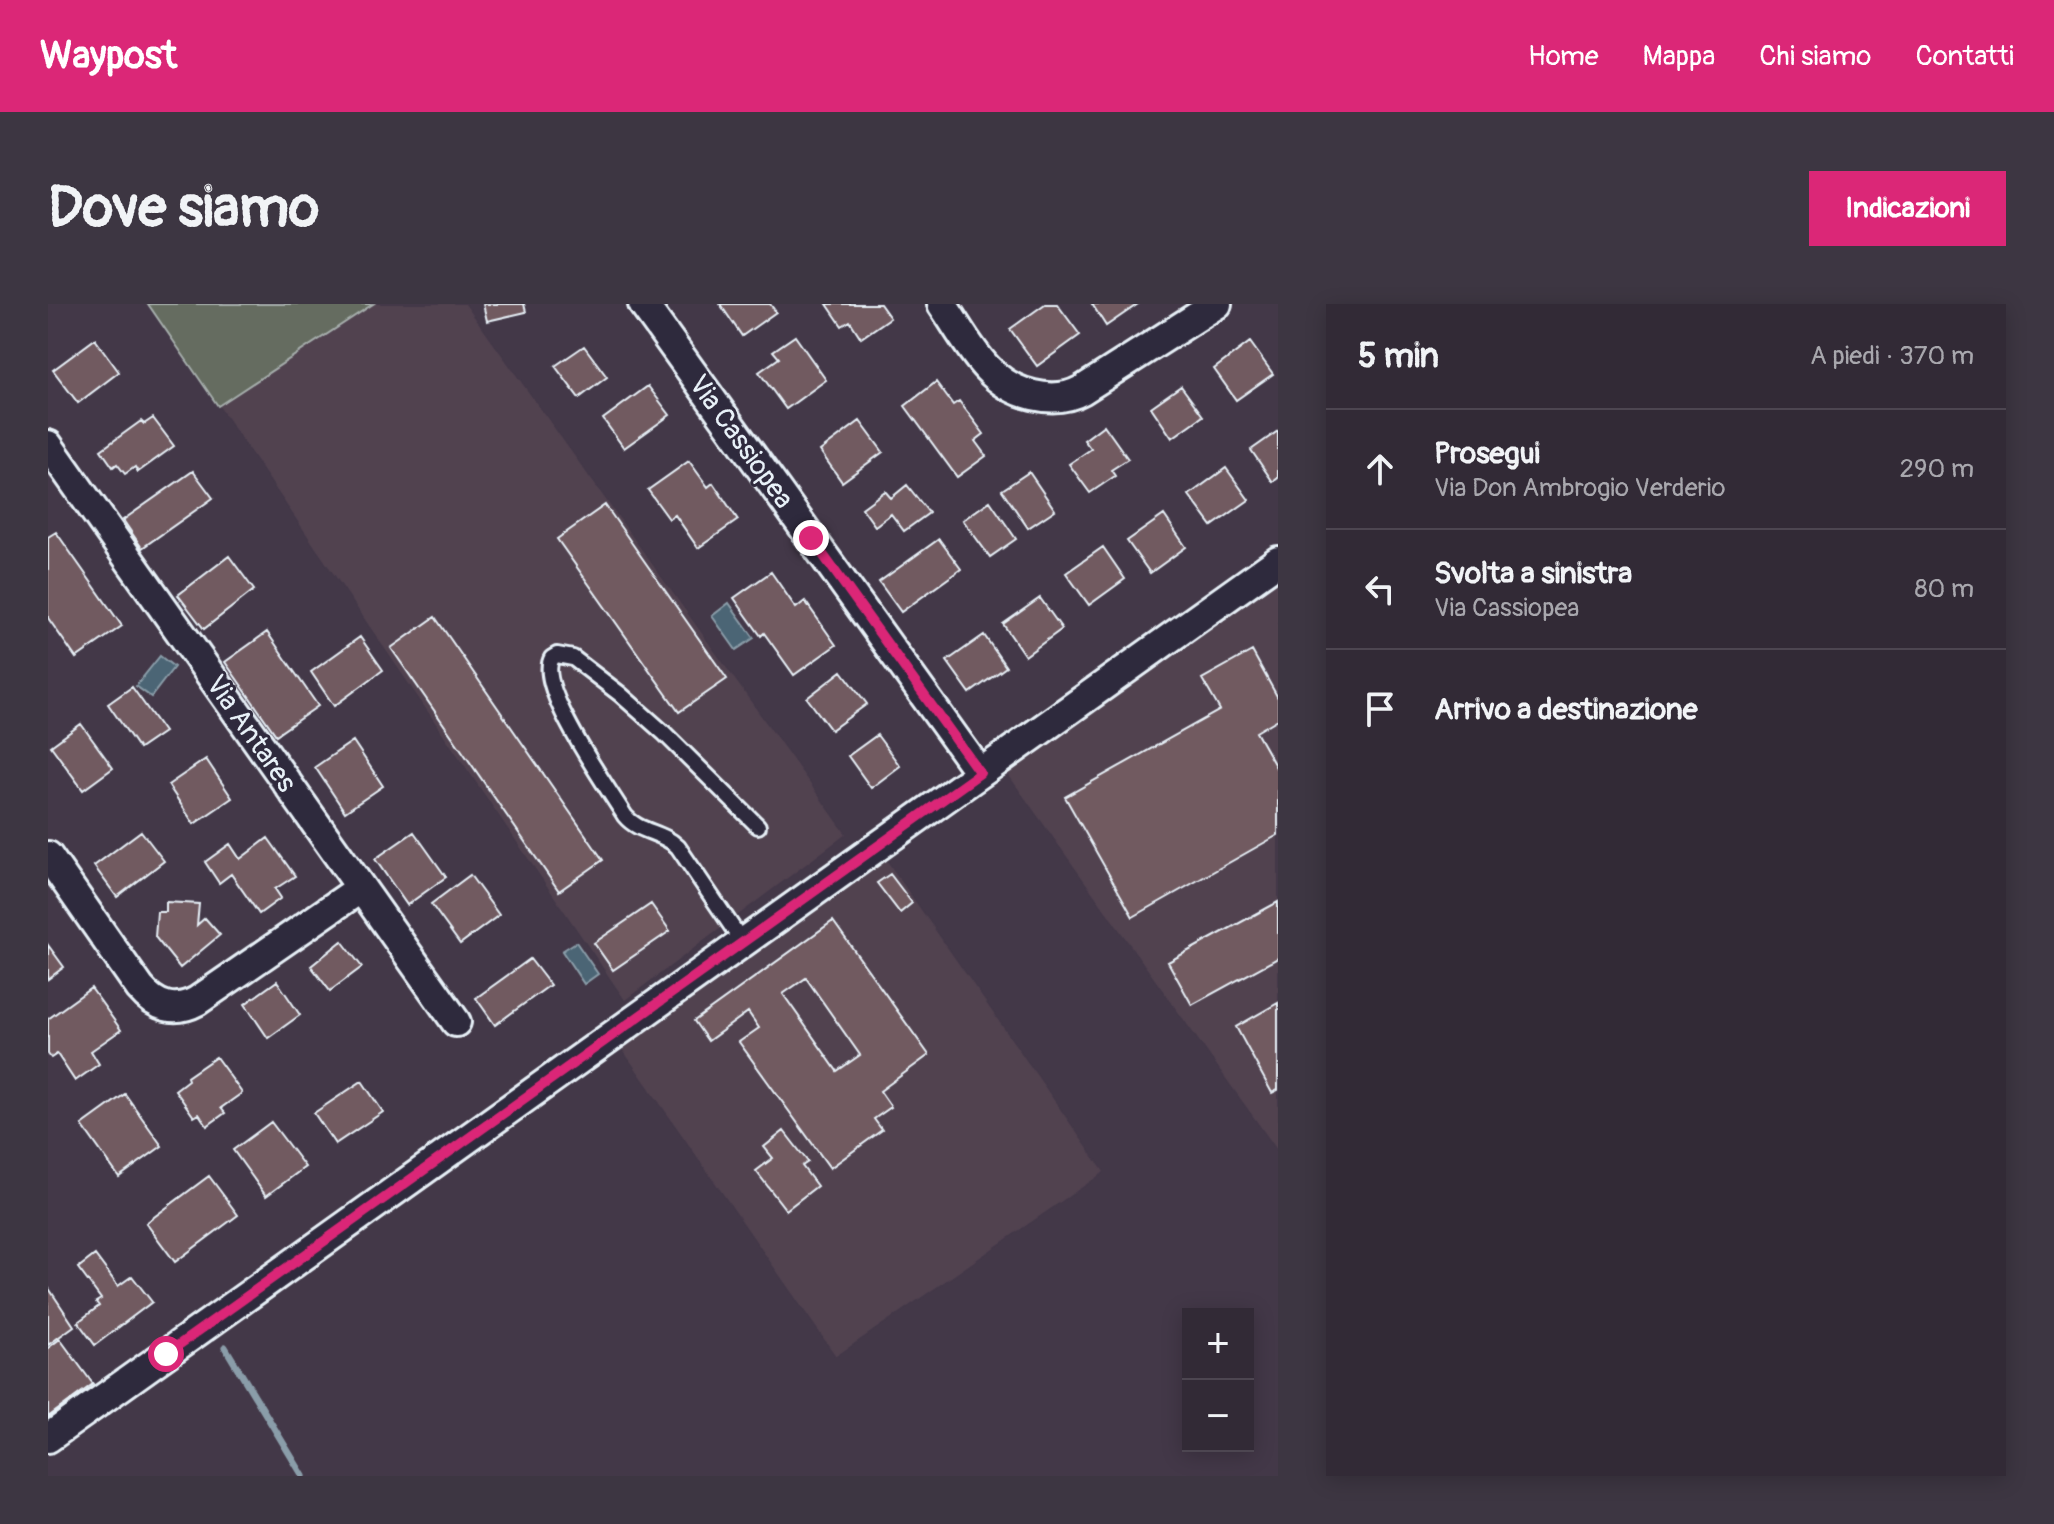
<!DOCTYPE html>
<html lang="it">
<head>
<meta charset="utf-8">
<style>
	body { margin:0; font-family:Pangolin,sans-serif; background:#3d3642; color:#f1f3f6 }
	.controls { position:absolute; right:24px; bottom:24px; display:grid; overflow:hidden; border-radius:0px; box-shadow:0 4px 20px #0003 }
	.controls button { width:72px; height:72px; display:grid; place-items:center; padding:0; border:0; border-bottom:2px solid #4d4651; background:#322a36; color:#f1f3f6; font:40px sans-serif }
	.stop { position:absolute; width:24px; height:24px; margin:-18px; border:6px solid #db2777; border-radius:50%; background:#fff }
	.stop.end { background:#db2777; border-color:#fff; box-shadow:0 2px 8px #0008 }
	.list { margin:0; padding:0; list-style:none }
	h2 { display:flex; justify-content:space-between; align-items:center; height:104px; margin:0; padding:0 32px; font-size:34px }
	h2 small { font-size:26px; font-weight:400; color:#a8a7ad }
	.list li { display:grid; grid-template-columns:52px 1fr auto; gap:24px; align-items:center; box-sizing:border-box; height:120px; padding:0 32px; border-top:2px solid #4d4651 }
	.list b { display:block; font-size:30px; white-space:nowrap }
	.list p { margin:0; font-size:26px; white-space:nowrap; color:#a8a7ad }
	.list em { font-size:26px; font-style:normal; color:#a8a7ad }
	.icon { flex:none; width:44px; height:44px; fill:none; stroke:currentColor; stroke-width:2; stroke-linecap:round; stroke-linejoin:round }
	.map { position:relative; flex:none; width:1230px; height:1172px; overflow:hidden; border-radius:0px }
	header { display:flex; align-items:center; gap:48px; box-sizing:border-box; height:112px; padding:0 40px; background:#db2777; color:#fff }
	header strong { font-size:38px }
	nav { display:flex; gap:44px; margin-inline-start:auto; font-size:28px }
	.intro { display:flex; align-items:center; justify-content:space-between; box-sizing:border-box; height:192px; padding:0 48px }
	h1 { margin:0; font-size:56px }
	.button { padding:20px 36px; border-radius:0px; background:#db2777; color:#fff; font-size:28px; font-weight:700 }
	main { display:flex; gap:48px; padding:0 48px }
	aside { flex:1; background:#322a36; border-radius:0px; box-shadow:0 4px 20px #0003 }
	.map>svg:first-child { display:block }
</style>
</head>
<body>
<header>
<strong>Waypost</strong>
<nav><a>Home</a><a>Mappa</a><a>Chi siamo</a><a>Contatti</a></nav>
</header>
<div class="intro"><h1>Dove siamo</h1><a class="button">Indicazioni</a></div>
<main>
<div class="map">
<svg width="1230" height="1172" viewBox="0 0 1230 1172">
	<rect width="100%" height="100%" fill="#433848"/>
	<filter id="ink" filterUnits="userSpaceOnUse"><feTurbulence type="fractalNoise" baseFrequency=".0125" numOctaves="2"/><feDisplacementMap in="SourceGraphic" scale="16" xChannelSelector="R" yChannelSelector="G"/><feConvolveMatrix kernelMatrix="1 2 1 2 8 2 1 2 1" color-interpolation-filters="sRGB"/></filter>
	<g filter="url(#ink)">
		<!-- built -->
		<path fill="#514250" d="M325,0H417L798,530L577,696L171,102Z
			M1230,267V847L954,462Z
			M834,550L1056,868L788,1052L572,742Z"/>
		<!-- green -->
		<path fill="#656c60" stroke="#a6aeac" stroke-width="2" d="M100,0H325L170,102Z"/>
		<!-- water -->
		<path fill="#4c6574" stroke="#8a9da9" stroke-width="2" d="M681,299L706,334L688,346L664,312Z
			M112,352L126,363L103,393L88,382Z
			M528,638L550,670L536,680L514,647Z"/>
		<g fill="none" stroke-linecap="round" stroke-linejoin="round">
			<!-- stream -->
			<path stroke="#8a9da9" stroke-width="7" d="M177,1043L255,1172"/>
		</g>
		<!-- building -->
		<path fill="#715a61" stroke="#e8f1f8" stroke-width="2" fill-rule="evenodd" d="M435,0H476L478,8L439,17Z
			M672,0H722L728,8L694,32Z
			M779,0H832L842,14L813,34L802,17L794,22Z
			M997,0H1009L1032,31L989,62L962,25Z
			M1044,0H1090L1058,22Z
			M747,32L778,76L738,105L711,68L731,54L725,47Z
			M47,35L71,68L30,99L5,66Z
			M1202,38L1225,70L1188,96L1166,65Z
			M536,42L559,73L531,94L507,62Z
			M888,78L905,101L911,97L936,130L927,137L938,152L909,173L857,102Z
			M600,82L622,111L576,144L555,115Z
			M1133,82L1155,112L1124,134L1103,103Z
			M105,114L126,142L90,168L87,163L77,170L69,160L65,163L53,146L93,117L96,120Z
			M812,117L835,148L794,178L772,147Z
			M1056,121L1080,155L1063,166L1067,172L1042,189L1021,160L1043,145L1036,136Z
			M1230,127V174L1225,178L1203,146Z
			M641,157L660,183L665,179L690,216L650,244L627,211L621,215L600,186Z
			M1178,164L1201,196L1164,222L1141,191Z
			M145,167L165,194L94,244L75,216Z
			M981,168L1007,206L980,224L954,186Z
			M859,181L881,209L856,227L843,210L827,222L814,204L837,187L843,194Z
			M942,197L968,235L942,253L915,216Z
			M557,201L679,375L631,408L509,235Z
			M1116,211L1138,243L1102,269L1079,237Z
			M8,228L74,322L28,354L0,314V233Z
			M891,235L913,265L853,308L831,278Z
			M1055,243L1077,275L1041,301L1018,269Z
			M181,252L206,286L156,325L130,291Z
			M723,268L748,304L757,297L788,341L746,371L716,329L713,332L686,294Z
			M992,294L1014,325L977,352L955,320Z
			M387,313L555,556L511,587L343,344Z
			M219,328L270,402L228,431L177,358Z
			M936,331L958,363L922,389L899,357Z
			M312,333L335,366L286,402L263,368Z
			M1204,347L1230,394V415L1208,428L1230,467V531L1085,613L1017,493L1172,406L1154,375Z
			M794,367L819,400L783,426L759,394Z
			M84,383L116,428L91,445L60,400Z
			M33,420L65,464L35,486L3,442Z
			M829,431L852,462L823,484L800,452Z
			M305,437L335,482L297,508L267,463Z
			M158,455L184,494L146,520L120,481Z
			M93,527L116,557L69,593L46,562Z
			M366,528L398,573L359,601L327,555Z
			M220,534L247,572L227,585L233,594L211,610L183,570L171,579L157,558L182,540L192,555Z
			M842,570L864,599L852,609L829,579Z
			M422,571L451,611L412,640L383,600Z
			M118,598L151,600L149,621L157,614L172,631L132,664L107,633L109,608H118Z
			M1230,598V654L1144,701L1120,658Z
			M603,600L622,627L565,666L546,639Z
			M785,617L881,751L832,787L843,803L826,815L834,826L782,864L691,738L711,724L700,708L660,737L646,717ZM758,674L812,751L789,767L735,690Z
			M294,637L314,663L282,687L263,662Z
			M0,641L16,663L0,675Z
			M482,655L502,681L447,721L428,694Z
			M229,677L252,711L220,734L197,700Z
			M43,684L73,726L43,747L51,760L27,777L9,750L3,754L0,750V715Z
			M1230,699V786L1224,789L1188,723Z
			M168,753L194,789L173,804L177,809L159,822L151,810L146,813L127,786L140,776L139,773Z
			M314,777L335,808L287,840L266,809Z
			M77,790L114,842L71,873L34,821Z
			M223,818L257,863L218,892L185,846Z
			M736,827L760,858L754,862L769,882L738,906L708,867L725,854L716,843Z
			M161,872L190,911L127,958L98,919Z
			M47,951L70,982L84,972L104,998L47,1041L30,1018L51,1002L48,998L53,995L30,964Z
			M0,983L26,1022L0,1041Z
			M12,1035L45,1080L0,1113V1044Z"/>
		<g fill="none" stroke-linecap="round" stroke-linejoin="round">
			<defs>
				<path id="service" d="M695,639L630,543C614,527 591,529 577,512C560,484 487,382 504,354L509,351L525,354L572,390L616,429L710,522"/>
				<path id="minor" d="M595,0L932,469
					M894,0C919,36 938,81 985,91C1002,95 1018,95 1034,86L1169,0
					M0,141L408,718
					M0,552L92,684C108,703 127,709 149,697L313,584
					M0,1134L1230,257"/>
			</defs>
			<!-- service casing -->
			<use href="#service" stroke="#e8f1f8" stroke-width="20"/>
			<!-- minor casing -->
			<use href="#minor" stroke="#e8f1f8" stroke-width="34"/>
			<!-- service -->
			<use href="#service" stroke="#2f2a3d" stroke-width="14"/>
			<!-- minor -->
			<use href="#minor" stroke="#2f2a3d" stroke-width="28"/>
		</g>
	</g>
	<g fill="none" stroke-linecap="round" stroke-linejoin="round" filter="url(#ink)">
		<!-- route -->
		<path stroke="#db2777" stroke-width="10" d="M118,1050L932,469L763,234"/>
	</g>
	<g text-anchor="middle" stroke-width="6" stroke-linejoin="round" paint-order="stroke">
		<!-- street labels -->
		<g font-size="28" fill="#e8f1f8" stroke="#2f2a3d">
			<text transform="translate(694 137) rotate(54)" y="10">Via Cassiopea</text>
			<text transform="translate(204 429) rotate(55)" y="10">Via Antares</text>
		</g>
	</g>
</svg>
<div class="controls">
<button>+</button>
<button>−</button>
</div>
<div class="stop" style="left:118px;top:1050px"></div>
<div class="stop end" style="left:763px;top:234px"></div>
</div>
<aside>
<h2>5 min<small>A piedi · 370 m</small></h2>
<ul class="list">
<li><svg class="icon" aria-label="ahead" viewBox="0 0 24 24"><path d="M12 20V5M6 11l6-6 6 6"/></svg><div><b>Prosegui</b><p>Via Don Ambrogio Verderio</p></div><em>290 m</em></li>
<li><svg class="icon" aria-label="left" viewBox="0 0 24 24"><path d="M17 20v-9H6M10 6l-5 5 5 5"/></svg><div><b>Svolta a sinistra</b><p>Via Cassiopea</p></div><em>80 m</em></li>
<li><svg class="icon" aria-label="arrive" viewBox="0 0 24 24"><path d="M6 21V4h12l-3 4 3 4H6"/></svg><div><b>Arrivo a destinazione</b></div></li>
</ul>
</aside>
</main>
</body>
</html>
